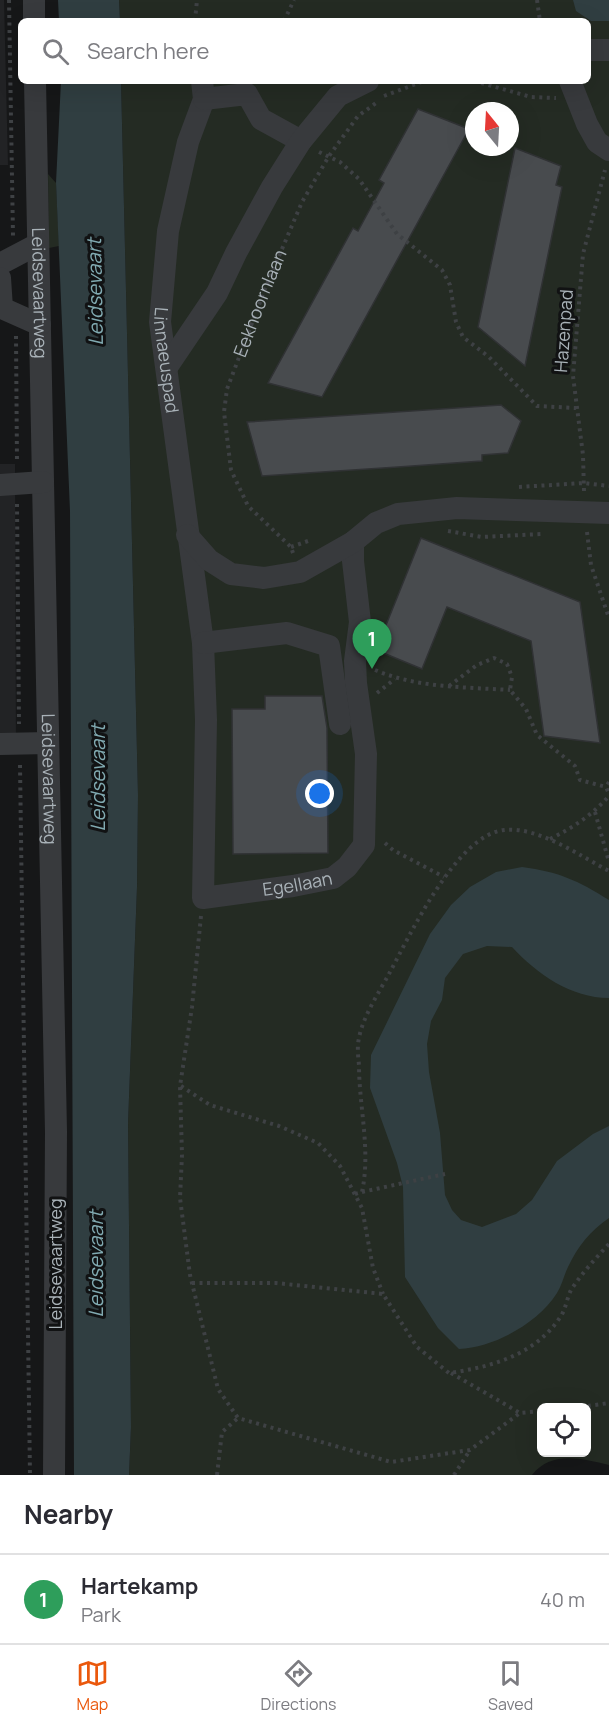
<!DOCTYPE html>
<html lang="en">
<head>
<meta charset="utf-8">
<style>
	body { margin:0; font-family:Manrope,sans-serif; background:#f7f7f7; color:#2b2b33 }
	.controls { position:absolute; right:18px; bottom:18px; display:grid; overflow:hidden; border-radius:9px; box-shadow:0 6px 24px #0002 }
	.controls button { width:54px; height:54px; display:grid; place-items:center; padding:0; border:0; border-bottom:2px solid #e1e1e2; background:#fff; color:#2b2b33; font:30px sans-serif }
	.compass { position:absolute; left:465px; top:102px; width:54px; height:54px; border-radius:50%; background:#fff; box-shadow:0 6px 24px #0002; rotate:342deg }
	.you { position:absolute; left:320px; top:794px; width:21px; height:21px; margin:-15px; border:4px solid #fff; border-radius:50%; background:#1a73e8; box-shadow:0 0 0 9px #1a73e833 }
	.badge { display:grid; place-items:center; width:39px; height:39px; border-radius:50%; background:#ea580c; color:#fff; font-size:20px; font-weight:700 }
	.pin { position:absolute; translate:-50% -50px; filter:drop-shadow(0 2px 3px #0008) }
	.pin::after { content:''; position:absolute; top:32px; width:21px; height:18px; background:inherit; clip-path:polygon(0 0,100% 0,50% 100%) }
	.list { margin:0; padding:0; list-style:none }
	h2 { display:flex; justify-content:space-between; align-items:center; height:78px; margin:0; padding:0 24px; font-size:26px }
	h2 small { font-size:20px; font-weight:400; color:#7c7c81 }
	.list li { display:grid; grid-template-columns:39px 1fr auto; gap:18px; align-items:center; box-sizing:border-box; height:90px; padding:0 24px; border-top:2px solid #e1e1e2 }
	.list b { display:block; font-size:22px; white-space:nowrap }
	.list p { margin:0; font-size:20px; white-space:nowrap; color:#7c7c81 }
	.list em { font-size:20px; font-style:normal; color:#7c7c81 }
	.icon { flex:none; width:33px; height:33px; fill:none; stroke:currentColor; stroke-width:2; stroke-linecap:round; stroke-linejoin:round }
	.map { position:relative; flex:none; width:609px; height:1475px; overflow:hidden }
	.search { position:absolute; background:#fff; box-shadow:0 6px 24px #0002; left:18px; right:18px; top:18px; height:66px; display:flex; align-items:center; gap:15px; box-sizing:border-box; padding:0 21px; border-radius:9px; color:#7c7c81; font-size:22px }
	.sheet { height:168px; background:#fff }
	nav { display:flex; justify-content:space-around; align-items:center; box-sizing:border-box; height:84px; border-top:2px solid #e1e1e2; background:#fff; font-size:16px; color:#7c7c81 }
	nav a { display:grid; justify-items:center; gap:3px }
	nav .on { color:#ea580c }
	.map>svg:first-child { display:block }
</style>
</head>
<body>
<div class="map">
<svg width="609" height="1475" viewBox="0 0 609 1475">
	<rect width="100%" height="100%" fill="#161718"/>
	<!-- built -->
	<path fill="#222325" d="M0,0H4L8,165H0Z
		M0,464H15L16,754H0Z"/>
	<!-- green -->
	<path fill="#242b23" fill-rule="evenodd" d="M119,0H609V1465C582,1459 552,1450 532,1475H129L131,1427L128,1124L137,887L138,795L121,81H588V21H120ZM474,111H510V147H474ZM542,1408H586V1452H542Z
		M48,174L56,183L59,246L49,248Z"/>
	<!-- water -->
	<path fill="#303e41" d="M58,0H119L120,21H59Z
		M573,0H609V21H591L576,11Z
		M61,81H121L138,795L137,887L128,1124L131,1427L129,1475H74L70,511L56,183Z
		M522,867C559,872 577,880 609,900V998C571,998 537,974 512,947L487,946L463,954L445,978L442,1000L431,1021L427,1044L429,1072L440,1133L445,1195L452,1210L461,1220L482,1227L516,1214L532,1200L557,1161L593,1134L609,1126V1218C590,1231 578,1246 568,1267C564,1275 562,1285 557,1293C538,1323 495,1347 459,1349L438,1328L405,1277L403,1187L397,1163L370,1088L371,1055L430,934L451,905L470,887L496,872Z"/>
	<!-- building -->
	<path fill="#484b4e" stroke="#303234" stroke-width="1.5" d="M418,109L469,129L322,397L268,383L353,228L358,231L384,183L379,180Z
		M515,148L561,166L556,185L562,187L525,366L478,327Z
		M501,405L521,421L508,453L482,455V461L398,467L262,476L247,422Z
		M421,538L580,602L600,743L544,736L531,641L447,607L422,669L376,650Z
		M265,696H322L327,728L328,853L233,854L232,709H265Z"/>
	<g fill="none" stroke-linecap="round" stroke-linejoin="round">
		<!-- path -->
		<g stroke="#3e4144" stroke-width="4" stroke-dasharray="3 4.5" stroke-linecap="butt">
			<path d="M9,0L13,236"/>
			<path d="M537,0L540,21"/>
			<path d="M195,21L197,0"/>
			<path d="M284,21L294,0"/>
			<path d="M474,81L531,97L556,98"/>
			<path d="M384,96L424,81H434"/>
			<path d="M319,152L340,162L359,179L397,234L442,270L450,285L456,322L463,337L489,357L537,406L576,408"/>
			<path d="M16,336L17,463"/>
			<path d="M519,487L584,483L609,486"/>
			<path d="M584,491L583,455L573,376L583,254L605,170"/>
			<path d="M17,504L19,724"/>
			<path d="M448,531L482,537L542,534"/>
			<path d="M587,532L591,565L609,618"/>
			<path d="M291,547L308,541"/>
			<path id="s1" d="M293,553L291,547L248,506L231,470L224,412L227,389L265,289L302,202L329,156L358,116L376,103"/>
			<path d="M375,670C417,688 465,687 510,690"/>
			<path d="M449,686L477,665L494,658L507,664L512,677L510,690L526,709L537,735L575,766L580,780L606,787"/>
			<path d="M377,693L395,679"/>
			<path d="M20,765L30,1475"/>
			<path d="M609,782L606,787L609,794"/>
			<path d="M595,812L609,862"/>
			<path d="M550,839C574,827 592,815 609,796"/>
			<path d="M385,843L393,850L444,877"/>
			<path d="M201,916L192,1007L180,1086L182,1155L180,1198L190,1275L218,1389L238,1418L391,1462L470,1450L520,1413L542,1411"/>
			<path d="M181,1086L210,1105L279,1126L318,1143L340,1166L362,1208L373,1268L383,1294"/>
			<path d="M362,1192L445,1174"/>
			<path d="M355,1194L362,1192C371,1150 359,1107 359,1065C358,1056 357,1046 359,1038C363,1016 380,991 390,972C411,933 457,835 504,830C538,826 580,856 609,871"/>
			<path d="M192,1283H276L383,1294L417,1347L449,1373C491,1367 536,1355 561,1316C566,1308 567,1298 571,1290C582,1273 595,1259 609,1244"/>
			<path d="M451,1373L520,1413"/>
			<path d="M573,1408L609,1403"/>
			<path d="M217,1475L222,1432L238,1418"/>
			<path d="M454,1475L470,1450"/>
		</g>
		<!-- minor -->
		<g stroke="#383a3d" stroke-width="22">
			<path d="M34,0V21"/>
			<path d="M588,50H609"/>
			<path id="s2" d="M35,81L56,1132L54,1475"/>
			<path id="s3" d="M202,81L204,99L188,142L168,231L160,322L203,643L206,720L203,898L293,886L333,878L347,867L364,845L366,754L356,683L355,661L360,622L353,561V542"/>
			<path d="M570,81L587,124L597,142L609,150"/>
			<path d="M204,99L247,94L261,119L301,141"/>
			<path d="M0,264L38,244"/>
			<path d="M0,278L2,308L40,325"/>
			<path d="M167,367L217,293L236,253L272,187L301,141L338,96L368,81"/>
			<path d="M0,485L43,482"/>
			<path d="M187,535L209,560L231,574L264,578L300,572L353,542L376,523L398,514L457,508L609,513"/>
			<path d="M203,643L287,633L329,646L340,724"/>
			<path d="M0,744L48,743"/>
		</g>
	</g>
	<g text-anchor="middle" stroke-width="6" stroke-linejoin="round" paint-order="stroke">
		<!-- street labels -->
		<g font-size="18" fill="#a9b2b8" stroke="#111213">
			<text dy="6" stroke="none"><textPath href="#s2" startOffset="212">Leidsevaartweg</textPath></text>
			<text dy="6" stroke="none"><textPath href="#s1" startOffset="279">Eekhoornlaan</textPath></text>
			<text transform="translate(564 331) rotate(-86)" y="6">Hazenpad</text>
			<text dy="6" stroke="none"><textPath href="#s3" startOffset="285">Linnaeuspad</textPath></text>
			<text dy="6" stroke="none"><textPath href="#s2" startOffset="698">Leidsevaartweg</textPath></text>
			<text dy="6" stroke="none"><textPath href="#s3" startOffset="921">Egellaan</textPath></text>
			<text transform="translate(56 1264) rotate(-90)" y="6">Leidsevaartweg</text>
		</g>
		<!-- water labels -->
		<g font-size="20" font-style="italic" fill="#81aab1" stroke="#111213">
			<text transform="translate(95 292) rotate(-91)" y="7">Leidsevaart</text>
			<text transform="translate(98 778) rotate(-90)" y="7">Leidsevaart</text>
			<text transform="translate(96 1264) rotate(-90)" y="7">Leidsevaart</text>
		</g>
	</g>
</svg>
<div class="controls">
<button><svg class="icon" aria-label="locate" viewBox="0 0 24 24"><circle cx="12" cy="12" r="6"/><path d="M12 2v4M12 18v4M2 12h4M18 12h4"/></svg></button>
</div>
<svg class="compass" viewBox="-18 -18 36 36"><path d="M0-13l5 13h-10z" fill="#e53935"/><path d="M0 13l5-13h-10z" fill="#7c7c81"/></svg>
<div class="you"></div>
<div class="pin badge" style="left:372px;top:669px;background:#2e9e5b">1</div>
<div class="search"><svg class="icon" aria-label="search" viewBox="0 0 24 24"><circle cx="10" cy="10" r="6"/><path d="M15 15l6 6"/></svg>Search here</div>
</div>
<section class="sheet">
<h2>Nearby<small></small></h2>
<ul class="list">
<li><span class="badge" style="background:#2e9e5b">1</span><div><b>Hartekamp</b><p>Park</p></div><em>40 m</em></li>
</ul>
</section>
<nav>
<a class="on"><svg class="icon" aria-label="map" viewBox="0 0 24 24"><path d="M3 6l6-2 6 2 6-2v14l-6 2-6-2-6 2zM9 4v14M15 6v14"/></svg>Map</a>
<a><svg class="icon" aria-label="directions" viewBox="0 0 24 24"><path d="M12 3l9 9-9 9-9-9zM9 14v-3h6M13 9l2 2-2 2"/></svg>Directions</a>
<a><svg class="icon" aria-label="saved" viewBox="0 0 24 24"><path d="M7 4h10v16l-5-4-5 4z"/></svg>Saved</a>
</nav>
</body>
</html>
